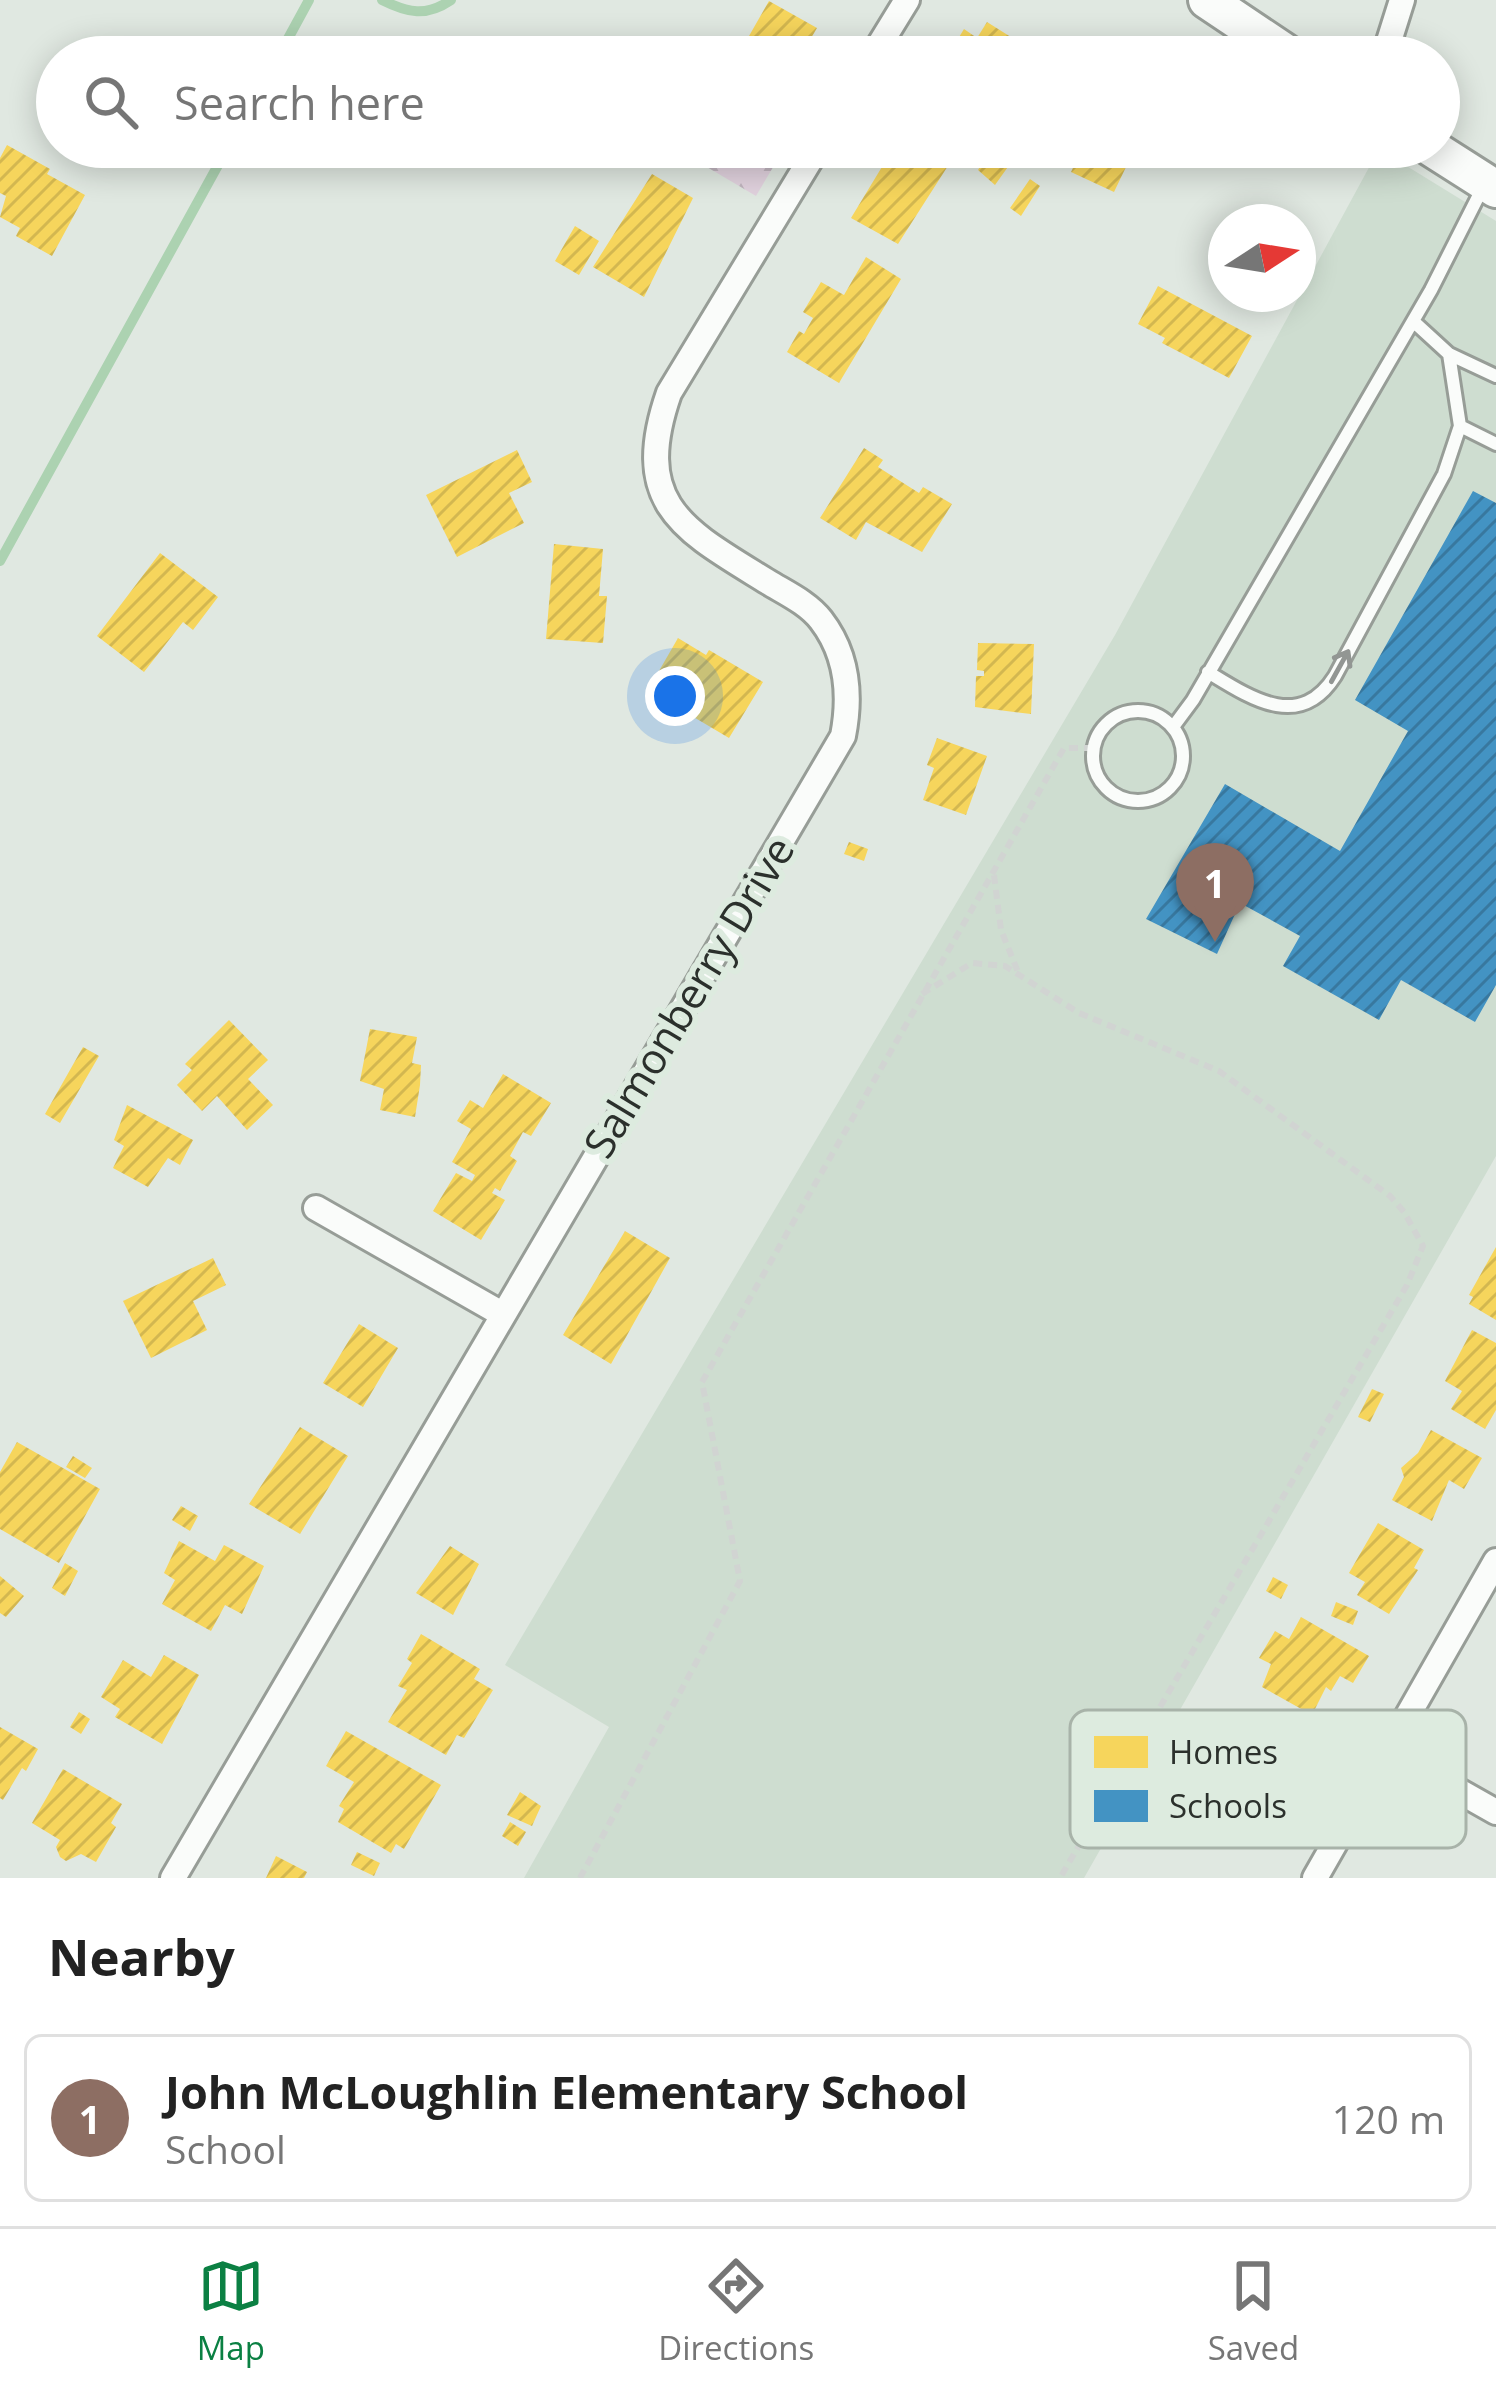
<!DOCTYPE html>
<html lang="en">
<head>
<meta charset="utf-8">
<style>
	body { margin:0; font-family:"Open Sans",sans-serif; background:#f6f6f6; color:#222 }
	.compass { position:absolute; left:1208px; top:204px; width:108px; height:108px; border-radius:50%; background:#fff; box-shadow:0 6px 30px #0003; rotate:78deg }
	.you { position:absolute; left:675px; top:696px; width:42px; height:42px; margin:-30px; border:9px solid #fff; border-radius:50%; background:#1a73e8; box-shadow:0 0 0 18px #1a73e833 }
	.badge { display:grid; place-items:center; width:78px; height:78px; border-radius:50%; background:#0b8043; color:#fff; font-size:39px; font-weight:700 }
	.pin { position:absolute; translate:-50% -99px; filter:drop-shadow(0 3px 6px #0008) }
	.pin::after { content:''; position:absolute; top:63px; width:42px; height:36px; background:inherit; clip-path:polygon(0 0,100% 0,50% 100%) }
	.list { margin:0; padding:0; list-style:none }
	h2 { display:flex; justify-content:space-between; align-items:center; height:156px; margin:0; padding:0 48px; font-size:51px }
	h2 small { font-size:39px; font-weight:400; color:#767676 }
	.list li { display:grid; grid-template-columns:78px 1fr auto; gap:36px; align-items:center; box-sizing:border-box; height:168px; margin:0 24px 24px; padding:0 24px; border:3px solid #e0e0e0; border-radius:18px }
	.list b { display:block; font-size:45px; white-space:nowrap }
	.list p { margin:0; font-size:39px; white-space:nowrap; color:#767676 }
	.list em { font-size:39px; font-style:normal; color:#767676 }
	.icon { flex:none; width:66px; height:66px; fill:none; stroke:currentColor; stroke-width:2; stroke-linecap:round; stroke-linejoin:round }
	.map { position:relative; flex:none; width:1496px; height:1878px; overflow:hidden }
	.search { position:absolute; background:#fff; box-shadow:0 6px 30px #0003; left:36px; right:36px; top:36px; height:132px; display:flex; align-items:center; gap:30px; box-sizing:border-box; padding:0 42px; border-radius:66px; color:#767676; font-size:45px }
	.sheet { height:348px; background:#fff }
	nav { display:flex; justify-content:space-around; align-items:center; box-sizing:border-box; height:168px; border-top:3px solid #e0e0e0; background:#fff; font-size:33px; color:#767676 }
	nav a { display:grid; justify-items:center; gap:6px }
	nav .on { color:#0b8043 }
	.map>svg:first-child { display:block }
</style>
</head>
<body>
<div class="map">
<svg width="1496" height="1878" viewBox="0 0 1496 1878">
	<defs>
		<pattern id="forest-firs" width="22" height="20" patternUnits="userSpaceOnUse" patternTransform="scale(3)"><rect width="22" height="20" fill="#e1d2de"/><path d="M5 1l3.5 6h-7zM16 11l3.5 6h-7z" fill="#c1b5bf"/></pattern>
		<pattern id="homes-hatch" width="6" height="6" patternUnits="userSpaceOnUse" patternTransform="scale(3)"><rect width="6" height="6" fill="#f6d55c"/><path d="M-1 1l2-2M0 6l6-6M5 7l2-2" fill="none" stroke="#d3b750"/></pattern>
		<pattern id="schools-hatch" width="6" height="6" patternUnits="userSpaceOnUse" patternTransform="scale(3)"><rect width="6" height="6" fill="#4393c3"/><path d="M-1 1l2-2M0 6l6-6M5 7l2-2" fill="none" stroke="#38789f"/></pattern>
	</defs>
	<rect width="100%" height="100%" fill="#e0e8e1"/>
	<!-- built -->
	<path fill="#ceddd0" d="M1379,149L1496,221V1156L1084,1878H524L609,1727L505,1665L1115,635Z"/>
	<!-- forest -->
	<path fill="url(#forest-firs)" d="M673,147H785L756,196Z"/>
	<!-- homes -->
	<path fill="url(#homes-hatch)" d="M769,1L817,28L800,57L795,53L793,57H737Z
		M987,22L1030,49L1024,57H947L964,29L977,38Z
		M7,145L50,169L47,174L85,195L52,256L16,236L20,228L0,217L6,196L0,193V158Z
		M894,147H960L898,244L851,218Z
		M1083,147L1126,167L1114,192L1071,172Z
		M990,150L1010,164L995,185L978,170Z
		M652,174L693,198L644,297L593,267Z
		M1030,179L1040,186L1021,216L1010,208Z
		M575,226L599,241L579,275L555,261Z
		M866,257L901,279L839,383L787,352L799,331L804,334L813,318L803,312L821,282L844,295Z
		M1158,286L1252,336L1229,378L1162,343L1165,338L1138,324Z
		M864,448L883,460L878,467L919,493L923,487L952,504L922,552L866,522L856,540L820,518Z
		M517,450L532,482L509,493L524,523L457,557L426,495Z
		M554,544L603,549L599,596H607L603,643L546,639Z
		M160,553L218,597L193,630L183,622L144,672L97,636Z
		M678,638L706,655L709,650L763,682L729,738L648,690Z
		M978,643L1034,644L1031,714L975,707L976,676H984V671L977,670Z
		M937,738L987,756L966,815L923,800L934,768L927,765Z
		M849,842L868,849L864,861L844,854Z
		M229,1020L268,1060L248,1079L273,1105L247,1130L217,1096L202,1111L177,1085L192,1070L185,1064Z
		M370,1029L417,1037L412,1063L421,1065L420,1085L415,1117L380,1110L384,1089L360,1081Z
		M83,1047L99,1056L60,1123L45,1114Z
		M503,1074L551,1103L531,1136L523,1132L510,1156L517,1161L500,1191L495,1188L492,1193L505,1200L481,1240L433,1211L456,1173L472,1181L475,1175L452,1162L471,1129L457,1121L470,1100L483,1108Z
		M127,1105L193,1140L180,1165L168,1158L148,1187L113,1168L124,1146L114,1140Z
		M625,1231L670,1258L611,1364L563,1335Z
		M1496,1247V1320L1469,1304L1473,1297L1469,1295Z
		M213,1258L226,1285L193,1301L207,1330L151,1358L123,1301Z
		M359,1324L398,1348L363,1407L323,1383Z
		M1472,1330L1496,1343V1410L1485,1429L1451,1409L1462,1391L1445,1381Z
		M1372,1389L1384,1394L1370,1422L1358,1417Z
		M300,1427L348,1456L300,1534L249,1504Z
		M1431,1430L1482,1458L1464,1489L1449,1480L1432,1521L1392,1500L1404,1477L1401,1468L1418,1453Z
		M17,1442L100,1489L59,1563L0,1529V1472Z
		M73,1456L92,1468L85,1478L66,1467Z
		M181,1506L198,1516L190,1531L172,1520Z
		M1378,1523L1424,1550L1414,1568L1418,1570L1389,1614L1357,1595L1365,1582L1349,1573Z
		M179,1541L215,1561L224,1545L264,1566L242,1614L225,1605L211,1631L162,1604L175,1580L164,1573Z
		M450,1546L479,1564L453,1615L416,1593Z
		M65,1563L78,1571L65,1596L52,1588Z
		M0,1576L24,1596L6,1617L0,1613Z
		M1273,1577L1288,1585L1281,1599L1266,1591Z
		M1336,1602L1358,1611L1353,1625L1331,1616Z
		M1301,1617L1369,1656L1353,1683L1340,1676L1331,1691L1326,1687L1312,1715L1262,1687L1271,1664L1259,1658L1275,1631L1289,1639Z
		M421,1634L480,1669L474,1679L493,1690L464,1738L457,1735L446,1755L388,1722L407,1690L398,1686L412,1663L407,1659Z
		M164,1655L199,1675L162,1744L115,1717L120,1709L101,1697L123,1660L151,1677Z
		M79,1712L90,1719L81,1734L70,1727Z
		M0,1727L38,1749L26,1771L22,1768L3,1800L0,1798Z
		M346,1731L441,1785L404,1849L396,1844L391,1853L338,1822L344,1809L339,1806L354,1782L326,1766Z
		M63,1769L122,1804L111,1823L116,1827L96,1862L81,1854L66,1861L60,1857L56,1847L60,1840L32,1823Z
		M520,1792L541,1806L532,1826L507,1815Z
		M510,1822L526,1832L518,1846L502,1836Z
		M357,1852L380,1863L374,1876L351,1865Z
		M276,1856L307,1872L304,1878H266Z"/>
	<!-- schools -->
	<path fill="url(#schools-hatch)" d="M1473,491L1496,503V985L1475,1022L1401,980L1379,1020L1283,966L1300,936L1240,903L1217,954L1146,919L1225,784L1340,851L1408,731L1355,700Z"/>
	<g fill="none" stroke-linecap="round" stroke-linejoin="round">
		<!-- stream -->
		<path stroke="#acd2b1" stroke-width="10" d="M382,0C408,13 426,17 451,0
			M278,57L309,0
			M0,561L228,147"/>
		<defs>
			<path id="lane" d="M1449,354L1496,376
				M1460,426L1496,444
				M1208,672C1252,699 1300,731 1335,676L1444,474L1460,426L1449,354L1413,321
				M1093 756a45 45 0 1 1 90 0a45 45 0 1 1-90 0Z
				M1173,727L1193,700L1431,290L1483,187"/>
			<path id="street" d="M872,57L907,0
				M1384,57L1402,0
				M316,1208L502,1314
				M1388,1751L1496,1812
				M173,1878L843,736C851,695 848,655 821,620C808,603 786,593 768,582C684,530 630,505 669,393L818,147
				M1315,1878L1496,1561"/>
			<path id="secondary" d="M1207,0L1292,57
				M1430,147L1496,189"/>
		</defs>
		<!-- lane casing -->
		<use href="#lane" stroke="#979d97" stroke-width="18"/>
		<!-- street casing -->
		<use href="#street" stroke="#979d97" stroke-width="30"/>
		<!-- secondary casing -->
		<use href="#secondary" stroke="#979d97" stroke-width="42"/>
		<!-- path -->
		<path stroke="#d1d4d2" stroke-width="6" stroke-dasharray="9 6" stroke-linecap="butt" d="M994,875L1001,930L1018,972
			M922,994L972,963L1005,966L1079,1013L1219,1071L1390,1196L1404,1212L1423,1246L1407,1285L1060,1878
			M580,1878L740,1581L702,1382L1064,748H1093"/>
		<!-- lane -->
		<use href="#lane" stroke="#fafcfa" stroke-width="12"/>
		<!-- street -->
		<use href="#street" stroke="#fafcfa" stroke-width="24"/>
		<!-- secondary -->
		<use href="#secondary" stroke="#fafcfa" stroke-width="36"/>
	</g>
	<!-- one-way arrows -->
	<defs><path id="oneway-shaft" d="M-6 0H5M1.5-3L5.5 0L1.5 3" fill="none" stroke-width="1.6" stroke-linecap="round" stroke-linejoin="round" transform="scale(3)"/></defs>
	<use stroke="#929693" href="#oneway-shaft" transform="translate(1340 666) rotate(-61)"/>
	<g text-anchor="middle" stroke-width="12" stroke-linejoin="round" paint-order="stroke">
		<!-- street labels -->
		<g font-size="42" fill="#2b302c" stroke="#ddebdf">
			<text transform="translate(689 997) rotate(-59)" y="15">Salmonberry Drive</text>
		</g>
	</g>
	<!-- legend -->
	<rect x="1070" y="1710" width="396" height="138" rx="18" fill="#ddebdf" stroke="#a8b3a9" stroke-width="3"/>
	<rect x="1094" y="1736" width="54" height="32" fill="#f6d55c"/>
	<rect x="1094" y="1790" width="54" height="32" fill="#4393c3"/>
	<g font-size="33" fill="#2b302c">
		<text x="1169" y="1764">Homes</text>
		<text x="1169" y="1818">Schools</text>
	</g>
</svg>
<svg class="compass" viewBox="-18 -18 36 36"><path d="M0-13l5 13h-10z" fill="#e53935"/><path d="M0 13l5-13h-10z" fill="#767676"/></svg>
<div class="you"></div>
<div class="pin badge" style="left:1215px;top:942px;background:#8d6e63">1</div>
<div class="search"><svg class="icon" aria-label="search" viewBox="0 0 24 24"><circle cx="10" cy="10" r="6"/><path d="M15 15l6 6"/></svg>Search here</div>
</div>
<section class="sheet">
<h2>Nearby<small></small></h2>
<ul class="list">
<li><span class="badge" style="background:#8d6e63">1</span><div><b>John McLoughlin Elementary School</b><p>School</p></div><em>120 m</em></li>
</ul>
</section>
<nav>
<a class="on"><svg class="icon" aria-label="map" viewBox="0 0 24 24"><path d="M3 6l6-2 6 2 6-2v14l-6 2-6-2-6 2zM9 4v14M15 6v14"/></svg>Map</a>
<a><svg class="icon" aria-label="directions" viewBox="0 0 24 24"><path d="M12 3l9 9-9 9-9-9zM9 14v-3h6M13 9l2 2-2 2"/></svg>Directions</a>
<a><svg class="icon" aria-label="saved" viewBox="0 0 24 24"><path d="M7 4h10v16l-5-4-5 4z"/></svg>Saved</a>
</nav>
</body>
</html>
